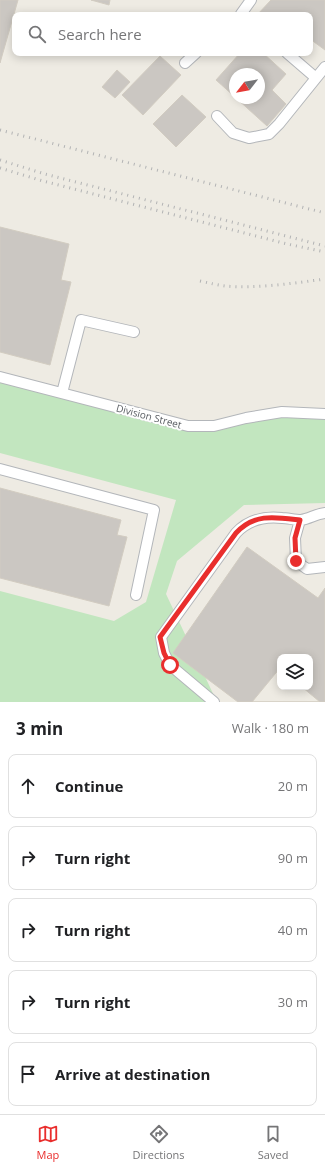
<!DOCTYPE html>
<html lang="en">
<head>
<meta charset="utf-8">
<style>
	body { margin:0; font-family:"Open Sans",sans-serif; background:#f6f6f6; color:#202124 }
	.controls { position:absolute; right:12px; bottom:12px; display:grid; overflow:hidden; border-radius:8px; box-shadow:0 2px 10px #0003 }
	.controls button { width:36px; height:36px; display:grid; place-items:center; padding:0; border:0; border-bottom:1px solid #e0e0e0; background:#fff; color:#202124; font:20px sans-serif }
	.compass { position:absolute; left:229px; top:68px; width:36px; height:36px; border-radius:50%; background:#fff; box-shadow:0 2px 10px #0003; rotate:239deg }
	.stop { position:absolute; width:12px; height:12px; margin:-9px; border:3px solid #e92e2d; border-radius:50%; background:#fff }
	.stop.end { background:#e92e2d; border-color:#fff; box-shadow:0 1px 4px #0008 }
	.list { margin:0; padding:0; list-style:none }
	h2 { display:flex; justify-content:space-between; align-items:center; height:52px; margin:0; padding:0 16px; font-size:17px }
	h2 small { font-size:13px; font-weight:400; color:#757577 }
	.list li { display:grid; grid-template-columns:26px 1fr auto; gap:12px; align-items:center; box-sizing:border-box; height:64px; margin:0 8px 8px; padding:0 8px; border:1px solid #e0e0e0; border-radius:8px }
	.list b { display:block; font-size:15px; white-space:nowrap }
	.list em { font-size:13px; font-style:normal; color:#757577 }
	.icon { flex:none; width:22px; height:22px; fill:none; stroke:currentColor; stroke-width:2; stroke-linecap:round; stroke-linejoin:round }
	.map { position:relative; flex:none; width:325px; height:702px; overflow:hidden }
	.search { position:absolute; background:#fff; box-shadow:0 2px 10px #0003; left:12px; right:12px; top:12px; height:44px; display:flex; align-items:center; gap:10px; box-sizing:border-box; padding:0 14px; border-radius:8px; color:#757577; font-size:15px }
	.sheet { height:412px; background:#fff }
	nav { display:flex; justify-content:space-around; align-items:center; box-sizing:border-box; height:56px; border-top:1px solid #e0e0e0; background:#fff; font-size:11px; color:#757577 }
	nav a { display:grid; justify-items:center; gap:2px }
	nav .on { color:#e92e2d }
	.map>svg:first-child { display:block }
</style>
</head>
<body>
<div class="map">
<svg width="325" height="702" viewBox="0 0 325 702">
	<rect width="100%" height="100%" fill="#eeebe3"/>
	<!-- green -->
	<path fill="#c2e6bf" d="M0,382L184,430L313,411L325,412V503L244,505L177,561L166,594L217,702H0V591L114,621L146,602L176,500L0,453Z"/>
	<!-- building -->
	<path fill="#cbc7c2" stroke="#d2ccc1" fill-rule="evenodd" d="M0,0H18L0,63Z
		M91,0H110L109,5Z
		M271,0H325V50L310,39V15H257Z
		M240,53H263L286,74L272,90L286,104L267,126L236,98H259V74H235V97L216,80Z
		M160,56L181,75L143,115L122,95Z
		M117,70L130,82L115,98L102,87Z
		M182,95L206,117L176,147L153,124Z
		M0,227L69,244L61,280L71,282L50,365L0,352Z
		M0,488L121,520L117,535L127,537L109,606L0,578Z
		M247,547L318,598L325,588V702H238L173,653ZM280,657H310V687H280Z
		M280,668V687H302L320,702H252Z"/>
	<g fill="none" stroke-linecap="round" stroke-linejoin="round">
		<defs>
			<path id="minor" d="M242,15L241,14L251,0
				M287,53L316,78
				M185,63L196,53
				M217,116L233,133L249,138L269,134L279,124L325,67
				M0,377L188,426H214L246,418L282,412L325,414
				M62,393L81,320L134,332
				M0,469L154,510L136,595
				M300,520L295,538L296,561L307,569L325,567
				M214,702L170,665L164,653L161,637L236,533C248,520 264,516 282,518C287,518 295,520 301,520C309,519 316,514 325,513"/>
		</defs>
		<!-- minor casing -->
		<use href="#minor" stroke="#b3b6ba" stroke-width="12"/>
		<!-- minor -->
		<use href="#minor" stroke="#fff" stroke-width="10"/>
		<!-- rail -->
		<path stroke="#b2b3b4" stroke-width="3" stroke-dasharray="1 5" stroke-linecap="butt" d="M0,130L325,213
			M0,160L45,174L325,246
			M0,168L43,181L287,244L325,252
			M200,281C209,283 217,285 225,286C255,289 295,283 325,279"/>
	</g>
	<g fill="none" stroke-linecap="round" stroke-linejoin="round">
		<!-- route -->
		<path stroke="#e92e2d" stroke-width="5" d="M170,665L164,653L160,637L236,533C255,513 275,517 300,520L295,538L296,561"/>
	</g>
	<g text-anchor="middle" stroke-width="4" stroke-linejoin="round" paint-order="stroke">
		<!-- street labels -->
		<g font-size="10" fill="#5b5f64" stroke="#fff">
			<text transform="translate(149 416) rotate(15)" y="4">Division Street</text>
		</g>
	</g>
</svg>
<div class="controls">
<button><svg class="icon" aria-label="layers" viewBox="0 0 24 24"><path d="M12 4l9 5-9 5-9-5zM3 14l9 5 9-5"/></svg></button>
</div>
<svg class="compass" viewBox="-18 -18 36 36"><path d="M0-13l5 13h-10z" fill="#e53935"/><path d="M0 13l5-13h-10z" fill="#757577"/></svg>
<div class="stop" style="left:170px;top:665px"></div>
<div class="stop end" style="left:296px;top:561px"></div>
<div class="search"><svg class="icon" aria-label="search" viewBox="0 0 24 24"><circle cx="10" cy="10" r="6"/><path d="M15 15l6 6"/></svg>Search here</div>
</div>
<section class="sheet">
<h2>3 min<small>Walk · 180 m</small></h2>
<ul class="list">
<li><svg class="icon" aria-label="ahead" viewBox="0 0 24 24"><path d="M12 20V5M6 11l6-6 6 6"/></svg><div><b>Continue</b></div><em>20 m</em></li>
<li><svg class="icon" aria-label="right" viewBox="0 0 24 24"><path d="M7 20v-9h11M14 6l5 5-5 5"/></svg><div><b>Turn right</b></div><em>90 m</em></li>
<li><svg class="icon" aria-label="right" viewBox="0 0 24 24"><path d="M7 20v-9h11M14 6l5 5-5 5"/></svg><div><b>Turn right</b></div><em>40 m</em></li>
<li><svg class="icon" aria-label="right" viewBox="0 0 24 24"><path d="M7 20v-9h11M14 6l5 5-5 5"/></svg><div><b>Turn right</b></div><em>30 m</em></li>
<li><svg class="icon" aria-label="arrive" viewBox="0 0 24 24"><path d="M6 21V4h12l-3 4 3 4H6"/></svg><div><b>Arrive at destination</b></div></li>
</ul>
</section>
<nav>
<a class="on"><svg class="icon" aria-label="map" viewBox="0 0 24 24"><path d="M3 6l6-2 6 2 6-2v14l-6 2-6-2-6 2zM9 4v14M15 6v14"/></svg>Map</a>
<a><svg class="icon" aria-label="directions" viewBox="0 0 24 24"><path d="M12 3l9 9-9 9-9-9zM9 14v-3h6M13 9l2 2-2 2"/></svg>Directions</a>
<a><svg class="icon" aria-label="saved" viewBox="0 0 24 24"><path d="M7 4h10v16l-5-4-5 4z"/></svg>Saved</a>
</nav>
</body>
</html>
